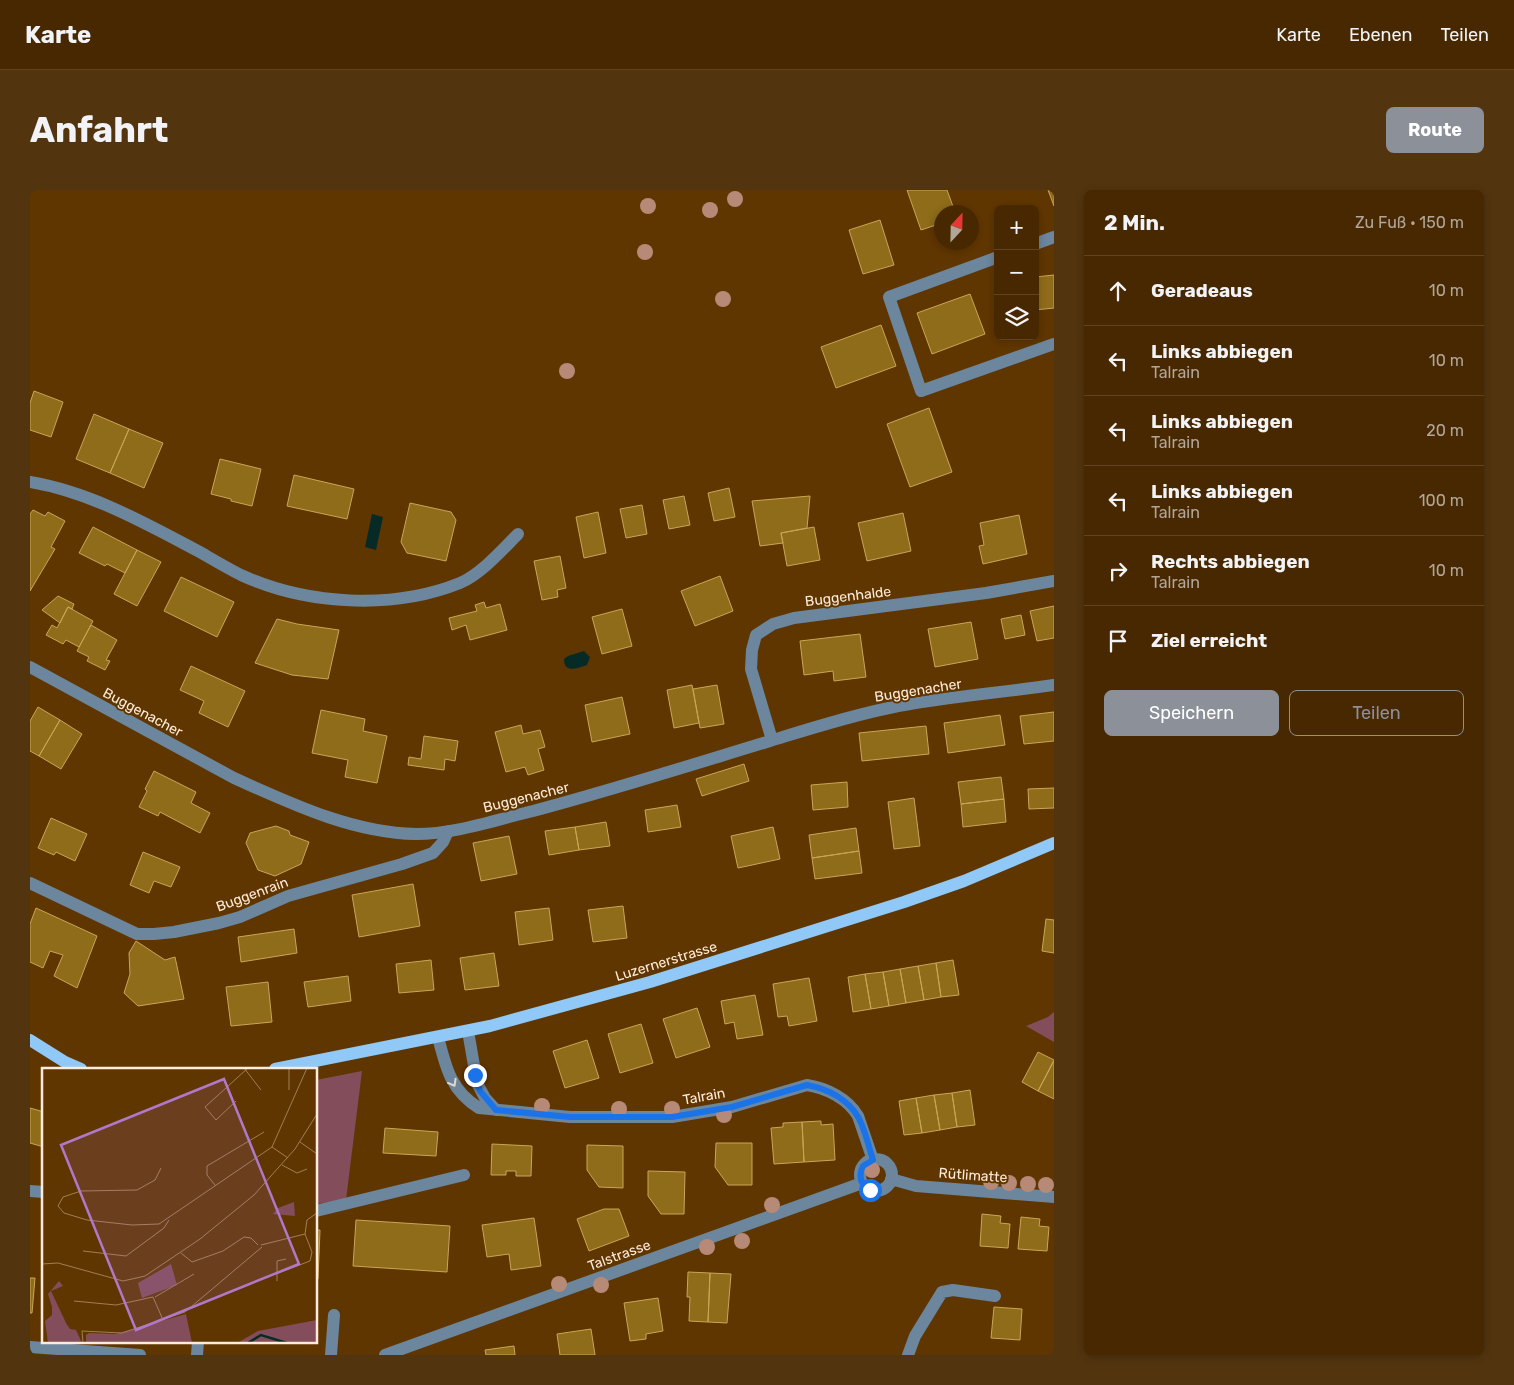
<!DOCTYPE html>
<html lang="de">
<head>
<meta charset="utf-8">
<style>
	body { margin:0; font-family:Rubik,sans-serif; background:#52340f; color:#f1f3f6 }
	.controls { position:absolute; right:15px; top:15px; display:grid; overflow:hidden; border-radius:8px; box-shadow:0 2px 8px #0003 }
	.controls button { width:45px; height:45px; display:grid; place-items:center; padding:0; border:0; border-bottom:1px solid #604422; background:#482800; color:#f1f3f6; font:25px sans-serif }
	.compass { position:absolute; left:904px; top:15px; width:45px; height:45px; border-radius:50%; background:#482800; box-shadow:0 2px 8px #0003; rotate:22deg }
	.stop { position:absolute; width:15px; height:15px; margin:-11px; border:4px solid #1a73e8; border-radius:50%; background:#fff }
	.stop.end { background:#1a73e8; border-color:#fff; box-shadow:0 1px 5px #0008 }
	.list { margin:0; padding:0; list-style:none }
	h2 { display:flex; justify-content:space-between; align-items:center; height:65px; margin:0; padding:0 20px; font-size:21px }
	h2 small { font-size:16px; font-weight:400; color:#b1a699 }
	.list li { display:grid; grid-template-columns:32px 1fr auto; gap:15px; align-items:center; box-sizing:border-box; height:70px; padding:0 20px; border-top:1px solid #604422 }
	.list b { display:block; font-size:19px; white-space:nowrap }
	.list p { margin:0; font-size:16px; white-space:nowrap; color:#b1a699 }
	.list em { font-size:16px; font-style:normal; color:#b1a699 }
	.actions { display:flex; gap:10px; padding:15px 20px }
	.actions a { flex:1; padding:11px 0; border:1px solid #8c9099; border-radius:8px; text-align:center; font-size:18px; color:#8c9099 }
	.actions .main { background:#8c9099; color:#fff }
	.icon { flex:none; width:28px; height:28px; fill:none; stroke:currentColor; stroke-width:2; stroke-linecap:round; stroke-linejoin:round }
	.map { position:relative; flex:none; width:1024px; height:1165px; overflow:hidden; border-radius:8px }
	header { display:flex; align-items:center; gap:30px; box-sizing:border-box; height:70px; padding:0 25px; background:#482800; border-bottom:1px solid #604422 }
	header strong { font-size:24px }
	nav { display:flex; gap:28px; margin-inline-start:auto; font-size:18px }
	.intro { display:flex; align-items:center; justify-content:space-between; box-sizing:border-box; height:120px; padding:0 30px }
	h1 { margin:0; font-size:35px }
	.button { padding:12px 22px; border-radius:8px; background:#8c9099; color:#fff; font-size:18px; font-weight:700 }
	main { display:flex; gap:30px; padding:0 30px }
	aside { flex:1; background:#482800; border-radius:8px; box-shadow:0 2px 8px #0003 }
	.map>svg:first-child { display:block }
</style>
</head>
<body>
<header>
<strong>Karte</strong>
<nav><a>Karte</a><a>Ebenen</a><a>Teilen</a></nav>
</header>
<div class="intro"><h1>Anfahrt</h1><a class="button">Route</a></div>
<main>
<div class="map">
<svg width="1024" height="1165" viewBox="0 0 1024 1165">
	<rect width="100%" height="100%" fill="#603600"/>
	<!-- green -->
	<path fill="#834d5b" d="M1024,822V852L996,836L1018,827Z
		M332,881L316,1010L286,1014V890Z"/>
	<!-- water -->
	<path fill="#062b26" d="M342,324L353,327L346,360L335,357Z
		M554,461L560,467L557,475C548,478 534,484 534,469L538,466Z"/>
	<!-- building -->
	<path fill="#8e6c1a" stroke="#cba557" d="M877,0H917L925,22H912V33L891,40Z
		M1018,0H1024V16Z
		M850,30L864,75L833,84L819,40Z
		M1024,85V118L1005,120V87Z
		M940,104L955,144L902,164L887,123Z
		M851,135L866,176L806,198L791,157Z
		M4,201L33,212L21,247L0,240V213Z
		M899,218L922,282L880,297L857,234Z
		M64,224L99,239L80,283L46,269Z
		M99,239L133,253L114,298L80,283Z
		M190,269L231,279L222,316L201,311V309L181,304Z
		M264,285L324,299L317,329L257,316Z
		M699,298L705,327L684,331L678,303Z
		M654,306L660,335L639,339L633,310Z
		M780,306L777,338L751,343L753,353L730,356L722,311Z
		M380,313L421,322L426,330L416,371L377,363L371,352Z
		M612,315L617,344L596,348L590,319Z
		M3,320L15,326L18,322L35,331L21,357L25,359L0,401V324Z
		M568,322L576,363L554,368L546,327Z
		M873,323L881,361L837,371L828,333Z
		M989,325L997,364L953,374L949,356L954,355L950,333Z
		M63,337L107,360L95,383L77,374L75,376L49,363Z
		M784,337L790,370L757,376L751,343Z
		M107,360L131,372L107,416L84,404Z
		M530,366L536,398L527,400L528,407L512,410L504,371Z
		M690,386L703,421L665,436L651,401Z
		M151,387L204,412L187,447L134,421Z
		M28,406L44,414L42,419L38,417L30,433L12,420Z
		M454,412L456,418L470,414L477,440L440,450L436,435L422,440L419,428L447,421L445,415Z
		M1024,416V448L1007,451L1000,421Z
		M38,417L63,431L49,457L36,450L33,454L16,445L22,435L27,438Z
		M592,419L602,456L572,464L562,427Z
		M991,425L995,445L975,449L971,429Z
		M247,429L267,434L309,440L298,489L262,485L225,473Z
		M941,432L948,469L905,477L898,439Z
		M61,435L87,450L76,470L80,471L75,480L57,471L59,467L47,461Z
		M830,444L836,487L804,491L803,481L774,485L770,451Z
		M161,476L215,501L198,537L169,523L174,511L150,500Z
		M662,495L669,533L644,538L637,500Z
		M687,495L694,534L670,538L663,499Z
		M592,507L600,544L562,552L555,515Z
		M8,517L30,530L9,566L0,561V531Z
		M291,520L335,529L333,541L357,546L347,593L315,587L318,570L282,563Z
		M1024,522V551L994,554L990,526Z
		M970,525L975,555L918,563L914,533Z
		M30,530L52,544L31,579L9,566Z
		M491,535L493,544L510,540L515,557L508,559L514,580L498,585L495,577L476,582L465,542Z
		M896,536L899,564L832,571L829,543Z
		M394,546L428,551L425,571L415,569L414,580L378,575L379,567L391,569Z
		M714,574L719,591L672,606L666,589Z
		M124,581L166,602L161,613L180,623L170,643L130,622L128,626L109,617L117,601L115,599Z
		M971,587L974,609L931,614L928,592Z
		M817,592L818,617L783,620L781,595Z
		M1024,598V618L999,619L998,599Z
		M884,608L890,656L864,659L858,612Z
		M974,609L976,632L933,637L931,614Z
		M647,615L651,637L618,642L615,620Z
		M21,628L57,644L45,671L26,662L24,665L8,658Z
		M576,632L580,656L549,660L545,637Z
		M246,636L259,641L260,645L279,652L271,674L245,686L228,680L216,653L220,643Z
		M545,637L549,660L519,665L515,641Z
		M743,637L750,669L708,678L701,646Z
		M826,638L829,661L782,668L779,645Z
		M479,646L487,684L451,691L443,653Z
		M829,661L832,683L785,689L782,668Z
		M113,662L150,677L141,697L124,691L119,703L100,695Z
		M383,694L390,736L329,747L322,705Z
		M593,716L597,748L563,752L558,720Z
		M6,718L67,746L47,798L24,786L33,765L20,761L13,778L0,772V734Z
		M519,718L523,750L489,755L485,722Z
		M1016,729L1024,730V763L1012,761Z
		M264,739L267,763L211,772L208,747Z
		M106,751L135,770L145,767L154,809L108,816L94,803L100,784L99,763Z
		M464,763L469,796L435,800L430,768Z
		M401,770L404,800L369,803L366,774Z
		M923,770L929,805L911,807L906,773Z
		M906,773L911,807L894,810L888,776Z
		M888,776L894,810L876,813L870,779Z
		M870,779L876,813L859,816L853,782Z
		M853,782L859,816L841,819L835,784Z
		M835,784L841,819L823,822L818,787Z
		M318,786L321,811L278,817L274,792Z
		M779,788L787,831L759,836L757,826L748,827L743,794Z
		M238,792L242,832L201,836L196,797Z
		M725,805L733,845L707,849L704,832L695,834L691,811Z
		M667,818L680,857L646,868L633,829Z
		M611,834L623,873L590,883L578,844Z
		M557,850L569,888L535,898L523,861Z
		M1008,862L1024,870L1008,901L992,892Z
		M1024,871V909L1008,901Z
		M940,900L945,935L927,937L922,903Z
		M922,903L927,937L910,940L904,905Z
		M904,905L910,940L892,943L886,908Z
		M886,908L892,943L874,945L869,911Z
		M0,918L14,922V957L0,953Z
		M791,931V935L803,934L805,970L774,972L772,932Z
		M772,932L774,972L744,974L741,938L753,937V933Z
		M355,938L408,942L406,966L353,963Z
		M686,953H722V995H698L685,977Z
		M462,954L502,956L501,986H486V981H476V985H461Z
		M557,955L593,956V998L569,997L557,980Z
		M618,981L655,982L654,1024H631L618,1006Z
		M574,1019H589L599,1046L559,1061L547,1029Z
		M952,1024L971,1026L970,1033L980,1034L978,1058L950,1056Z
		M991,1027L1010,1029L1009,1036L1019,1037L1017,1061L988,1059Z
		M504,1028L511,1076L481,1080L479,1064L457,1067L452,1035Z
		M326,1030L420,1036L417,1082L323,1076Z
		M286,1040H290L288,1089H286Z
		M658,1082L680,1083L678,1132L659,1131L660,1107H657Z
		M680,1083L701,1084L697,1133L678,1132Z
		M0,1088H5L2,1123H0Z
		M628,1108L633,1141L616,1144V1149L600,1151L594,1113Z
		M964,1117L992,1119L990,1150L961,1148Z
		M561,1139L565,1165H530L527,1144Z
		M484,1156L485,1165H456L455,1160Z"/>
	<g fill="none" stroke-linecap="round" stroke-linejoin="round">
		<!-- minor -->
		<path stroke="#6b869d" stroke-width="12" d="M1005,54L1024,47
			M968,67L859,107L891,201L1024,154
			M0,292C60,302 115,333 168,361C182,369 197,378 211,385C276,415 363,420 430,393C451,384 472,360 488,344
			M0,477L204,588C260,613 322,643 386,644C425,644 465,630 503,621C582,600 661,575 740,551C779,539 819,526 859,518C913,507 969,503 1024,495
			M742,550L721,479L722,460L726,445L743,434L764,428L956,403L1024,391
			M0,693L107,744H124L144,742L189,733L210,727L258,706L372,674L403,663L413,652L418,641
			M438,841L447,893L455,908L466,920
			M408,847C416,878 421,901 449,918L540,927H642L702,917L777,895C797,898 818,909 828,926L843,970
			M830 985a16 16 0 1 1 32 0a16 16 0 1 1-32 0Z
			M861,989L886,996L1024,1007
			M0,1001L14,1002
			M286,1021L434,985
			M0,1157L110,1165
			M167,1165L168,1151
			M301,1165L304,1125
			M355,1165L832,993
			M878,1165L885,1146L912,1102L923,1100L965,1106"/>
		<!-- major -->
		<path stroke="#90c9f7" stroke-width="12" d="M0,850L35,872L51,879
			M245,879L460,836L620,792L874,712L934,691L1024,653"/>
	</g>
	<!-- trees -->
	<g fill="#b68a77">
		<circle cx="705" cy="9" r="8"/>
		<circle cx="618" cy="16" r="8"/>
		<circle cx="680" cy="20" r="8"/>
		<circle cx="615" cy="62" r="8"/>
		<circle cx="693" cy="109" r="8"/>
		<circle cx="537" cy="181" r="8"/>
		<circle cx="512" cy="916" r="8"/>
		<circle cx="589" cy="919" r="8"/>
		<circle cx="642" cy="919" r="8"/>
		<circle cx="694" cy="925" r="8"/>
		<circle cx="842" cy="980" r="8"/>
		<circle cx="961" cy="992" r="8"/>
		<circle cx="979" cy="993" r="8"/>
		<circle cx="998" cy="994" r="8"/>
		<circle cx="1016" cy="995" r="8"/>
		<circle cx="742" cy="1015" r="8"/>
		<circle cx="712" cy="1051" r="8"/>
		<circle cx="677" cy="1057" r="8"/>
		<circle cx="529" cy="1094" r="8"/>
		<circle cx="571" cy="1095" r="8"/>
	</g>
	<!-- one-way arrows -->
	<defs><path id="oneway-chevron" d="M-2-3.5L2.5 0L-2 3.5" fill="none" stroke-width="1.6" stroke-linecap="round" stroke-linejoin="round" transform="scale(1.25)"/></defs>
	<use stroke="#e1d7cd" href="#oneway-chevron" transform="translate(423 893) rotate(61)"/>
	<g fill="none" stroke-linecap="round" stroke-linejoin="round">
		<!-- route -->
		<path stroke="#1a73e8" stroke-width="6" d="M445,885L450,901L466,920L540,927H642L702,917L777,895C788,897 797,900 807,906C833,922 834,942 843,970L833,976C828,986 830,994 840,1000"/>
	</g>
	<g text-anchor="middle" stroke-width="4" stroke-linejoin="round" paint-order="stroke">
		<!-- street labels -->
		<g font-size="14" fill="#ffebd9" stroke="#603600">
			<text transform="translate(818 406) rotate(-7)" y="5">Buggenhalde</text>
			<text transform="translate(888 500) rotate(-9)" y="5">Buggenacher</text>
			<text transform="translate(113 522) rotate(28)" y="5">Buggenacher</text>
			<text transform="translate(496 607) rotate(-14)" y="5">Buggenacher</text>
			<text transform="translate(222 704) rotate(-20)" y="5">Buggenrain</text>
			<text transform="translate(636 771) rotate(-17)" y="5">Luzernerstrasse</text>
			<text transform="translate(674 906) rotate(-10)" y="5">Talrain</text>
			<text transform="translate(943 985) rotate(4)" y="5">Rütlimatte</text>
			<text transform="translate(589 1065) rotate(-20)" y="5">Talstrasse</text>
		</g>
	</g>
	<!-- overview -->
	<g transform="translate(12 878)">
		<rect width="275" height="275" fill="#603600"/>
		<path d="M252,134L253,148L231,146L236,140ZM129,196L135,217L100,230L96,215ZM17,213L21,218L9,223L24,255L28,261L34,262L40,275H6L3,253L10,247V239L6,226ZM144,246L150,275H44V267L47,265L73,266ZM275,252V275H195L216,263Z" fill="#834d5b"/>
		<path fill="none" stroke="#062b26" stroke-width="2.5" d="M206,275L219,267L245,275"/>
		<path fill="none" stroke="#a07e57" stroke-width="1" d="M202,0L219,22M247,22V0M194,33L174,52L163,39L206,0M258,74L275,86M246,90L230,79L265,0M240,97L255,105L265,101M119,100L113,112L95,122L39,123L21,129L16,138L22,145L45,152L90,157L117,156L230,79M173,117L165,107V98L222,64M219,177L263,166L265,152L275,145M41,183L84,188L122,160L127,152M139,185L150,194L181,183L202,169L209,170L216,177M0,196L16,195L81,213L103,208L158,171L212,127L253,81L275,46M234,206L268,193L270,184L263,166M235,213V193L244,191M113,229L152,206M32,233L74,237L111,229L121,252M41,275L40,263L80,265L143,244L220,179"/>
		<path fill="#b078c9" fill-opacity="0.15" stroke="#b078c9" stroke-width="2.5" d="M182,11L257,196L94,262L19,77Z"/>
		<rect width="275" height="275" fill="none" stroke="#ffebd9" stroke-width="2.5"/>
	</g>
</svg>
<div class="controls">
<button>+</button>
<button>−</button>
<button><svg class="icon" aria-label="layers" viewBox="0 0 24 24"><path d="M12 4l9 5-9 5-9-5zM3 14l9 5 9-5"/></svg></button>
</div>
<svg class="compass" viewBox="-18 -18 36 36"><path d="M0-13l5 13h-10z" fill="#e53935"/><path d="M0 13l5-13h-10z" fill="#b1a699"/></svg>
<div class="stop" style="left:840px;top:1000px"></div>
<div class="stop end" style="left:445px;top:885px"></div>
</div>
<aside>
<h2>2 Min.<small>Zu Fuß · 150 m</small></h2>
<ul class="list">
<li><svg class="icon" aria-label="ahead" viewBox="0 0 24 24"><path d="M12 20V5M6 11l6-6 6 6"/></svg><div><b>Geradeaus</b></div><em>10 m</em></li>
<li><svg class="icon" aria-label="left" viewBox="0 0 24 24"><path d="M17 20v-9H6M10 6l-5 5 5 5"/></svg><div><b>Links abbiegen</b><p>Talrain</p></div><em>10 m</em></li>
<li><svg class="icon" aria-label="left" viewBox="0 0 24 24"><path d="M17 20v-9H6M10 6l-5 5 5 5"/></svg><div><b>Links abbiegen</b><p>Talrain</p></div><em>20 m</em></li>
<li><svg class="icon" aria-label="left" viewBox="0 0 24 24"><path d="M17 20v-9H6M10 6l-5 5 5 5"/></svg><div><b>Links abbiegen</b><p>Talrain</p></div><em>100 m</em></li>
<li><svg class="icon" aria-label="right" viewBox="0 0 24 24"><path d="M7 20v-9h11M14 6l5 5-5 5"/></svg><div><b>Rechts abbiegen</b><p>Talrain</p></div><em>10 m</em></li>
<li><svg class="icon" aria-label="arrive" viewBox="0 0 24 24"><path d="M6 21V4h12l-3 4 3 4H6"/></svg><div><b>Ziel erreicht</b></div></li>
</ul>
<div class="actions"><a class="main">Speichern</a><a>Teilen</a></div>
</aside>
</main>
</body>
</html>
